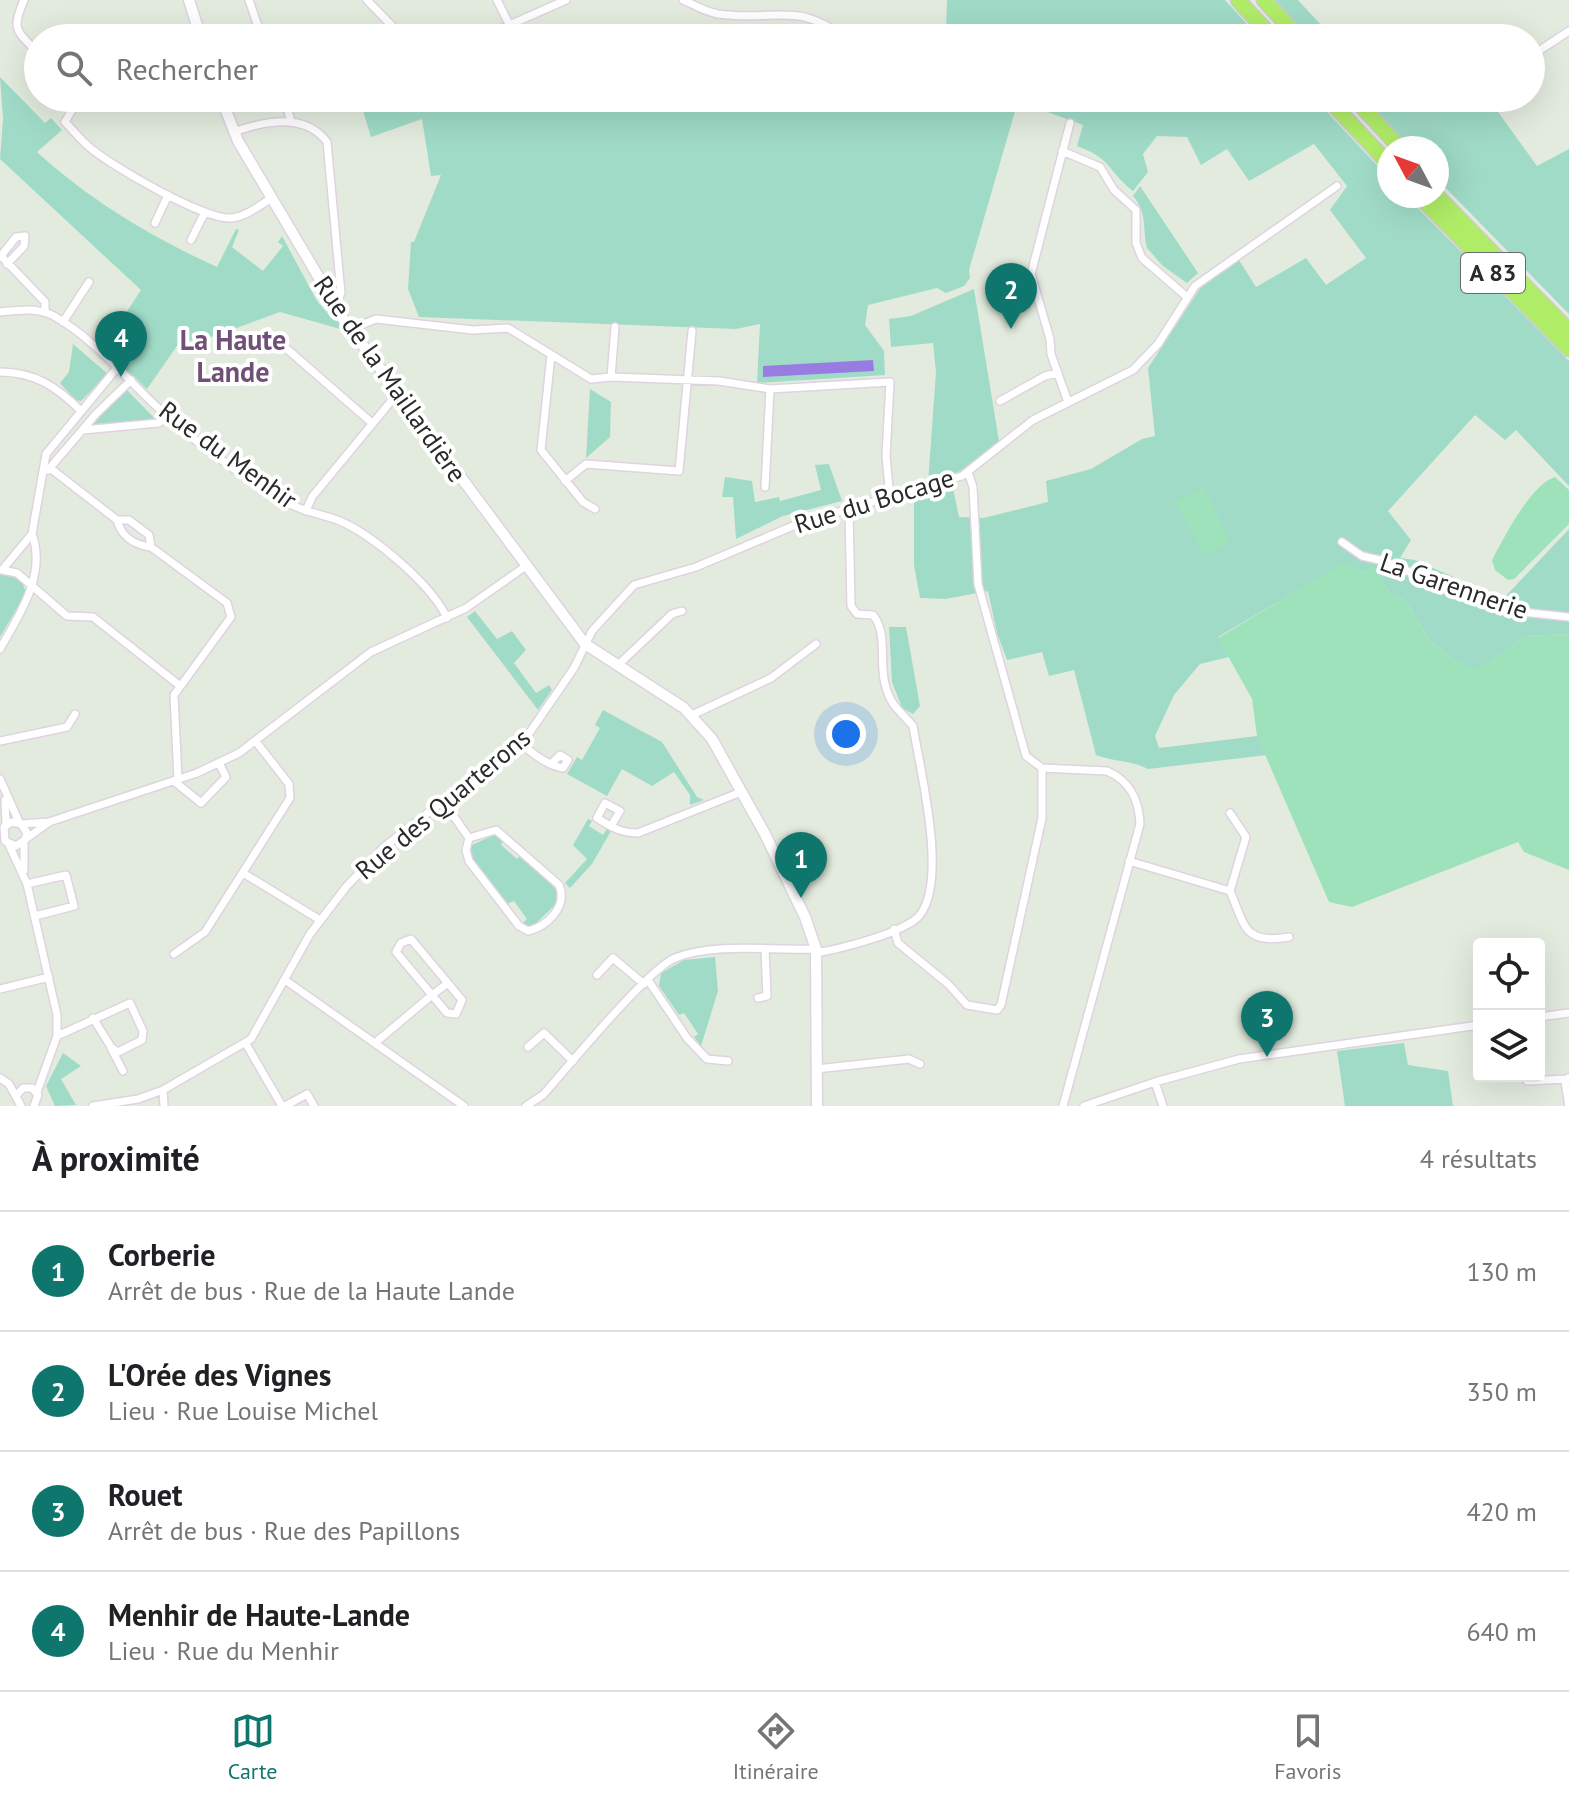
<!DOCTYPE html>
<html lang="fr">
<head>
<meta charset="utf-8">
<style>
	body { margin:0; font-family:"PT Sans",sans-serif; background:#f6f6f6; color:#202124 }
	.controls { position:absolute; right:24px; bottom:24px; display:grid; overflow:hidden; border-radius:8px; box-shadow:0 8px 32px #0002 }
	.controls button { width:72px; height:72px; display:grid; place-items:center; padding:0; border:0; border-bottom:2px solid #e0e0e0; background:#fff; color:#202124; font:40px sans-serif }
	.compass { position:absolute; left:1377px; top:136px; width:72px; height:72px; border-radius:50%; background:#fff; box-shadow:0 8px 32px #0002; rotate:311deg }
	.you { position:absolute; left:846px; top:734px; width:28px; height:28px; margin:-20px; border:6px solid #fff; border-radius:50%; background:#1a73e8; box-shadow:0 0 0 12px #1a73e833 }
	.badge { display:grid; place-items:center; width:52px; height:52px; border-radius:50%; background:#0f766e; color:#fff; font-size:26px; font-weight:700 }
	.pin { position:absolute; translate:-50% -66px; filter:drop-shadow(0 2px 4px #0008) }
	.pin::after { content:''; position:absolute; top:42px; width:28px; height:24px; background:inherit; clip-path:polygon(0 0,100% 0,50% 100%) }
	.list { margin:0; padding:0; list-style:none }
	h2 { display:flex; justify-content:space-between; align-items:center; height:104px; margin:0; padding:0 32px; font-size:34px }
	h2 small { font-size:26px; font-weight:400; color:#757577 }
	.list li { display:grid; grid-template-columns:52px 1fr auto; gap:24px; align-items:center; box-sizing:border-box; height:120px; padding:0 32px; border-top:2px solid #e0e0e0 }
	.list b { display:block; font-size:30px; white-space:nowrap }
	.list p { margin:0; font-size:26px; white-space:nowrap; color:#757577 }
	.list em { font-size:26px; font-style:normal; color:#757577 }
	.icon { flex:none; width:44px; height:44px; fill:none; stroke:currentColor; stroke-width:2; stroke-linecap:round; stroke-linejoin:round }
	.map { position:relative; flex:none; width:1569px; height:1106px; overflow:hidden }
	.search { position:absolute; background:#fff; box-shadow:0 8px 32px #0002; left:24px; right:24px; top:24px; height:88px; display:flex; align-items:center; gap:20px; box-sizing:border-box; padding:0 28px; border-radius:44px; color:#757577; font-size:30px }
	.sheet { height:584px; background:#fff }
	nav { display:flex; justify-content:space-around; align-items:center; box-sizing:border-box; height:112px; border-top:2px solid #e0e0e0; background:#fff; font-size:22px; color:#757577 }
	nav a { display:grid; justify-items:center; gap:4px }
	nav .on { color:#0f766e }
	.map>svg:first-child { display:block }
</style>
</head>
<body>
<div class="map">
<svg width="1569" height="1106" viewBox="0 0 1569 1106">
	<rect width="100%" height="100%" fill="#e3ebde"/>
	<!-- green -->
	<path fill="#a0dbc8" d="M947,0H1225L1260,38H930L931,32L946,29Z
		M1271,0H1298L1333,38H1305Z
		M0,77L45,123L51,118L62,130L37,152C91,201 151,237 217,267L236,229L239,230L232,247L263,271L283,246L278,242L282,236L317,301L330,316L334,313L344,330L280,312L215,336L179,343L147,389L103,348L141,290L0,159L3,119Z
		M359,98H469L471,101L477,98H868L870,104L911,98H1314L1389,178V196H1406L1569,361V486L1516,430L1505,440L1475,415L1388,511L1411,540L1400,558L1415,560L1503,599L1569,529V634L1525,636L1476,671L1451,658L1429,640L1405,600L1390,594L1375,568L1362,572L1345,563L1218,637L1229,657L1200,664L1174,695L1155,736L1159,748L1257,736L1267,755L1148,769C1131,760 1114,762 1096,755L1074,670L1049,676L1042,652L1007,660L997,633L988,591L945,599L920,598L914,565V495L941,485L953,488L959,517L983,518L1048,502L1046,481L1091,469L1142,439L1155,436L1148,368L1201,287L1239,260L1256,287L1306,258L1326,285L1366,258L1330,210L1347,186L1314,144L1249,181L1227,149L1201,165L1187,137L1157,136L1143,154L1148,172L1133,191C1106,170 1114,160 1077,146L1083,125L1018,101L969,270L970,278L964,286L946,293L937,288L868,305L865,325L884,351L885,375L757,383L760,324L736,329L419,317L408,289L411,242H414L441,175L431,176L422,119L371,137Z
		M1361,98H1395L1400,102L1405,98H1461L1467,106L1478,98H1488L1537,166L1569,149V314L1437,179V148H1408Z
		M1140,186L1198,273L1187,283L1163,266L1147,248C1142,227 1148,214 1133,196Z
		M974,289L999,441L963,470L928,483L936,372L933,343L891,347L889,319L911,316Z
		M73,344L108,374L81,401L75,400L60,383L69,372Z
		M126,389L156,420L89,426Z
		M590,389L611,402L610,437L586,458Z
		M829,464L842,501L783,516L736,539L733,497H722L725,477L752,481L755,502L779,497L780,501L821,490L815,465Z
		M3,572L22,581L26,593L0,637V643V573Z
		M475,611L497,639L512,631L526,650L514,663L536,693L549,685L552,690L538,710L467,617Z
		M889,627H906L920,706L913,714L898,706L901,705L892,682Z
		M603,710L662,742L697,797L704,800L690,805V795L674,772L652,786L622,769L607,796L567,774L577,757L582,760L600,728L595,725Z
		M588,819L592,821L589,826L603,835L607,829L611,831L592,864L570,888L565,883L587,859L573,845Z
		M496,834L504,839L501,845L517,859L521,855L558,891L556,904L532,927L522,924L527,919L514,901L507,904L470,855L472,845Z
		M715,957L718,991L701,1046L694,1037L698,1034L684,1013L679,1015L659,986L661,973L684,960Z
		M1404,1043L1408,1065L1448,1071L1453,1106H1345L1337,1051Z
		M63,1053L81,1066L61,1079L76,1105L55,1106L46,1086Z"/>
	<!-- pitch -->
	<path fill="#9de2bb" d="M1555,477L1569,490V524L1514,579L1508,580L1495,570L1492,560C1503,539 1532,483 1555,477Z
		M1204,487L1230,542L1204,555L1175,502Z
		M1345,562L1362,572L1375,567L1390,594L1405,600L1429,640L1451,658L1476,670L1525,636L1569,634V870L1524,852L1518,842L1352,907L1329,902L1257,736L1252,699L1218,638Z"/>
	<!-- water -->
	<path fill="#997ce2" d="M873,360L874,371L763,377V366Z"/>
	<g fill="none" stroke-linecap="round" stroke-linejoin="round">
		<defs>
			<path id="street" d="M24,0C11,30 16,30 38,53
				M249,0L262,38
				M367,0L394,28
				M497,0L510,26
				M683,0C694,5 706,12 718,14C777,22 795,0 845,38
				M480,38L566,0
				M1531,56L1569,31
				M79,98L65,122C72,129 79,138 87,145C107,164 206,221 231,218C245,217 259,206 270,199
				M284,98L291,121
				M234,132C264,121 305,112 327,142L341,293L335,306
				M1062,151L1100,167L1114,190L1136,210V243L1142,258L1187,297
				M155,223L168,195
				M191,240L205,212
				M7,264L24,246L25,236L16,237L1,256L45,302V312
				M0,312C18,310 37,307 54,316C98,341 131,385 168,417C203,448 247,480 288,503C304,512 323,514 340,521C374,536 432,585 447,618
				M63,322L89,282
				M351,329L376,319L473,330L508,328L591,379L611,377L719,381L770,389
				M287,349L372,423
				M551,355L541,450L583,502L595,509
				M0,372C35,372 57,387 81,411
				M611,377L615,327
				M1000,401L1045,376L1058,373
				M1068,402L1051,354L1050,339L1031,274L1070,123
				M83,430L158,423L168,418
				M50,468L117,520H129L149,535L151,547C134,545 121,536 117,520
				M48,470L96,414L131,380
				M968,472L973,487L978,584L1026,756L1042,768L1107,771C1130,781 1139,799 1140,824L1063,1106
				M565,481L586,464L679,471L692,331
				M765,487L770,389L890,382L886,456L890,498
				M306,511L312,497L397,394
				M1342,542L1362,556L1384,561L1467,596L1511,611L1569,617
				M151,547L227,603L231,617L174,695L178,780
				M2,570L32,534L46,454L117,368
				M2,570L17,573L67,616L93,617L179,685
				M0,649C19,615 47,575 32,534
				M617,666L672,614L682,611
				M692,715L771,678L816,644
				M0,741L67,727L75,714
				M520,743C532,753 548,766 563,768L568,760L560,755L551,764
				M0,779L19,822
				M174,781L201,803L226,777L219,763
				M5,800L6,824
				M443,801L469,838
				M21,824L49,822L197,773L239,753L371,652L466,608L526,566
				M611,826L620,811L605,803L597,818C611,827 621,833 638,833L741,792
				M496,830L559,885C568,906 548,926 528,931L519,926L469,861L466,850L469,838Z
				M25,840L27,833L21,824L12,822L4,827L5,841L16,846L48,823
				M9,845L27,884L57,1015V1036L37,1092
				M1129,861L1230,891C1245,925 1243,945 1289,937
				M24,870V841
				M243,873L320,920
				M27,884L66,875L74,906L35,916
				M1230,891L1246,837L1230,813
				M894,929L898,943L948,984L967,1005L997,1010L1001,1005L1042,818V768
				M816,953C839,949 905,933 920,915C948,878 920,770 913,726C900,710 891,708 885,684C879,662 888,633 873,615L857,614L851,606L849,510
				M174,954L205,932L290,798L289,784L257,743
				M597,975L613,958L644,984
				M285,980L464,1106
				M648,980L687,1038L707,1059L728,1061
				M0,989L49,977
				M758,998L767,996L765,950
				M1539,1017L1569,1013
				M57,1036L130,1003L143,1031L142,1040L118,1052L111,1047L93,1018
				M375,1043L432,995L396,952L401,943L411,939L462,1000L456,1014L447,1013L432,995L448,983
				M246,1044L282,1106
				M528,1047L544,1033L573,1061
				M111,1048L123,1071
				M816,1069L909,1059L920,1064
				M0,1078L9,1084L21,1106
				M1568,1078L1565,1082L1569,1106
				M1527,1081L1566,1079
				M1155,1082L1163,1106
				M163,1090L251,1039L310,934L346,887L384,847L528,735L574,668L592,631L634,585L696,567L800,523L962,476L1033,420L1133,370L1158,344L1195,286L1337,186
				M16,1096L23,1088H32L38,1095L34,1106
				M93,1106L138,1099L163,1090L164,1106
				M285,1106L307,1094L314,1106
				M526,1106L543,1095C567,1068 648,969 675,958C717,942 772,951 816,949
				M1084,1106L1155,1082L1239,1059L1479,1025"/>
			<path id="secondary" d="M189,0L201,38
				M221,98L238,141L344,320L585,644L684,708L712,739L765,834L805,917L816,949L817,1106"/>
			<path id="highway" d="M1238,0L1273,38
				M1264,0L1299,38
				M1327,98L1389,164
				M1354,98L1400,148
				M1419,196L1569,349
				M1437,196L1569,331"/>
		</defs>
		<!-- street casing -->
		<use href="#street" stroke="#dfd3e1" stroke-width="10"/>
		<!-- secondary casing -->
		<use href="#secondary" stroke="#dfd3e1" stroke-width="13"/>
		<!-- highway casing -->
		<use href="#highway" stroke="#ccc" stroke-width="17"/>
		<!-- street -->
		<use href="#street" stroke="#fff" stroke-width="7"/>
		<!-- secondary -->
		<use href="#secondary" stroke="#fff" stroke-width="10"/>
		<!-- highway -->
		<use href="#highway" stroke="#b0ed67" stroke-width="14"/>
	</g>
	<g text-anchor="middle" stroke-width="8" stroke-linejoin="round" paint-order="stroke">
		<!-- shield labels -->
		<rect fill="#fff" stroke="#6a6a6a" stroke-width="2" x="1461" y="253" width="64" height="40" rx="6"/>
		<g font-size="24" font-weight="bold" fill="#2a2a2a">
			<text x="1493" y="281">A 83</text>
		</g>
		<!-- street labels -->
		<g font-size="26" fill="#2a2a2a" stroke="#fff">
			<text transform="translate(390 379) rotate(55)" y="9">Rue de la Maillardière</text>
			<text transform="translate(228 455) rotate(36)" y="9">Rue du Menhir</text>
			<text transform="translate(874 501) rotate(-17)" y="9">Rue du Bocage</text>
			<text transform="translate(1454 586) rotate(19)" y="9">La Garennerie</text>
			<text transform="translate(443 804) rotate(-40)" y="9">Rue des Quarterons</text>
		</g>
		<!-- neighbourhood labels -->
		<g font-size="28" font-weight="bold" fill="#705076" stroke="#fff">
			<text x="233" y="350">La Haute<tspan x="233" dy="32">Lande</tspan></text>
		</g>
	</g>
</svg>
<div class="controls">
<button><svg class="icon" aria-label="locate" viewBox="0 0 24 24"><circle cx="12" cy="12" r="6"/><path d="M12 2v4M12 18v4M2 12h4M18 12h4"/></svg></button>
<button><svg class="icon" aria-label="layers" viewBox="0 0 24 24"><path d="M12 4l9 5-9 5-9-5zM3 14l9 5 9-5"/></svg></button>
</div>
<svg class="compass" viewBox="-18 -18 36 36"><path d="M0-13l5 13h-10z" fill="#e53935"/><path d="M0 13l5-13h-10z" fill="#757577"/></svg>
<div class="you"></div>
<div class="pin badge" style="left:801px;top:898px">1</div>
<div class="pin badge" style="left:1011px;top:329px">2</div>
<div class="pin badge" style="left:1267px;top:1057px">3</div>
<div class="pin badge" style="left:121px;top:377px">4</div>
<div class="search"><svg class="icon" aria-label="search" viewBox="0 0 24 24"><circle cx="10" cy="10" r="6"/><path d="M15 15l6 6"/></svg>Rechercher</div>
</div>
<section class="sheet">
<h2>À proximité<small>4 résultats</small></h2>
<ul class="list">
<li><span class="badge">1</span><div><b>Corberie</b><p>Arrêt de bus · Rue de la Haute Lande</p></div><em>130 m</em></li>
<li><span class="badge">2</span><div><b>L'Orée des Vignes</b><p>Lieu · Rue Louise Michel</p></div><em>350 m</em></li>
<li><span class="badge">3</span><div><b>Rouet</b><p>Arrêt de bus · Rue des Papillons</p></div><em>420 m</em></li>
<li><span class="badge">4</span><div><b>Menhir de Haute-Lande</b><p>Lieu · Rue du Menhir</p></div><em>640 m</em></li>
</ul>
</section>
<nav>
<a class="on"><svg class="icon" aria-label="map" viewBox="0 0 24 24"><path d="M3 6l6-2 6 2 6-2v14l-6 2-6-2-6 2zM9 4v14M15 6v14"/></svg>Carte</a>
<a><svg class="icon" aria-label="directions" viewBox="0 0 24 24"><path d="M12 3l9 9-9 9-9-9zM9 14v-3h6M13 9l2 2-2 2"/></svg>Itinéraire</a>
<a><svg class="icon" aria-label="saved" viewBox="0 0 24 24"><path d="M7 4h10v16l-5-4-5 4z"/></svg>Favoris</a>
</nav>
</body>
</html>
